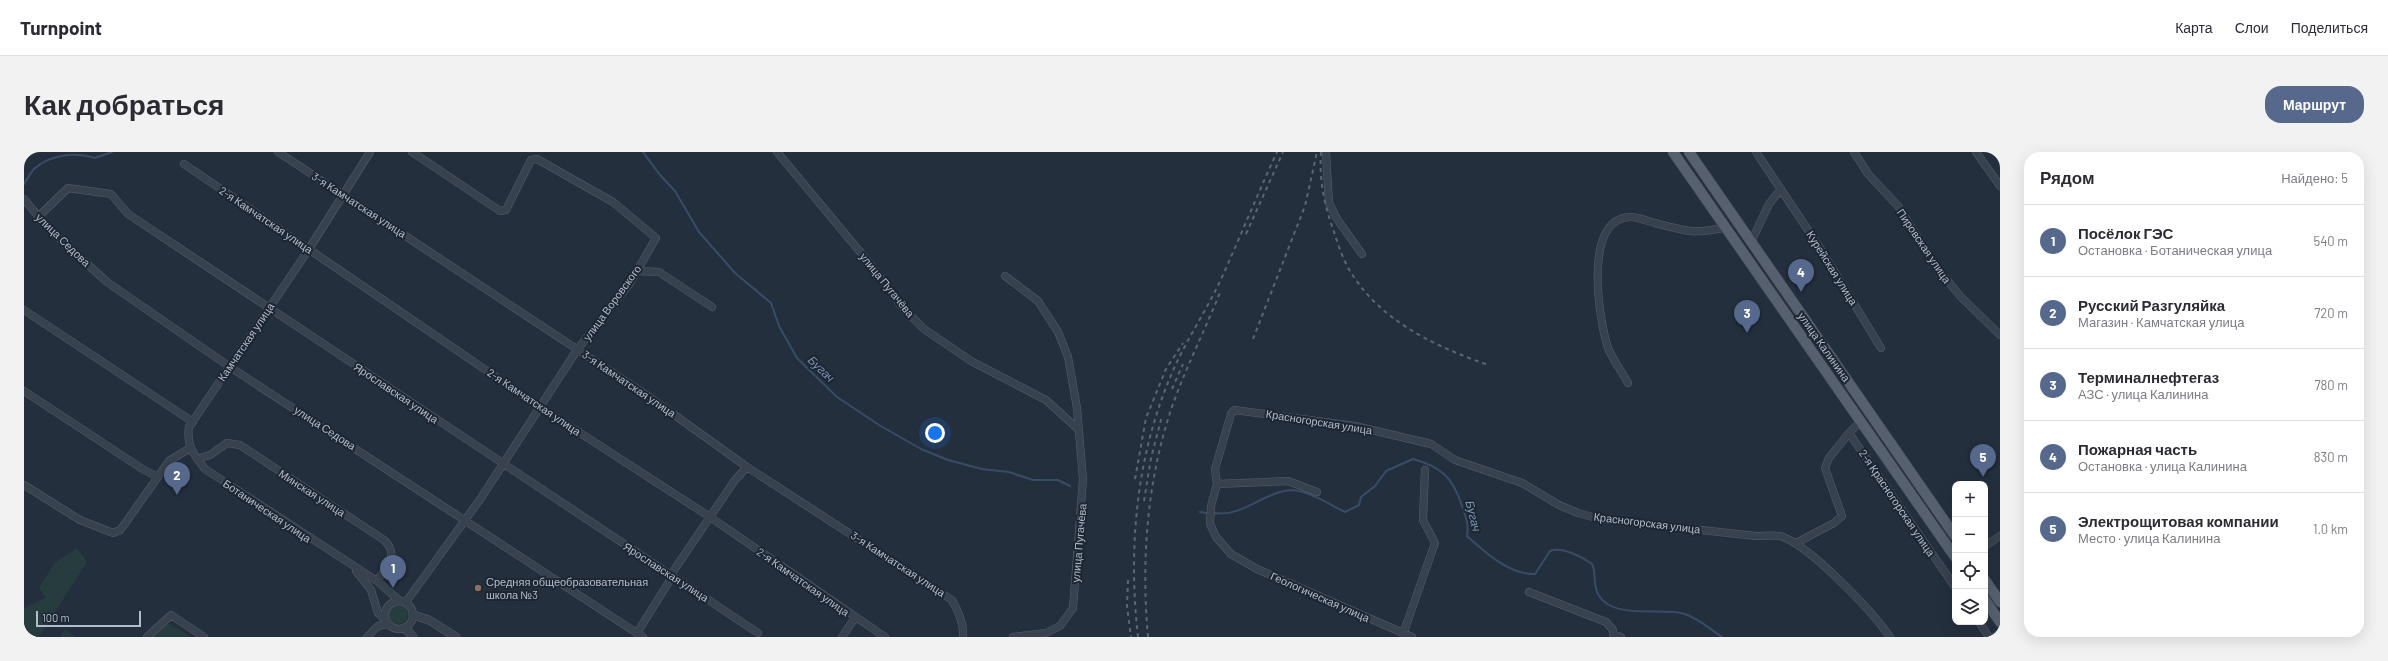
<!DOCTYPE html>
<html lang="ru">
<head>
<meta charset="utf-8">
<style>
	body { margin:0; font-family:Barlow,sans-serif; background:#f2f2f3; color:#2b2b33 }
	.controls { position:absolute; right:12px; bottom:12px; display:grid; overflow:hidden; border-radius:8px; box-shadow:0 4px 16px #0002 }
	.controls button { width:36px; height:36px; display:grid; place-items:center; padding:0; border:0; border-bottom:1px solid #e1e1e2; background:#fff; color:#2b2b33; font:20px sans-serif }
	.scale { position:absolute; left:12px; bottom:10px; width:105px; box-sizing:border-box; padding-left:4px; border:2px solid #b4bcc9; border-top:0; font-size:11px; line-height:14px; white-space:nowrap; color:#b4bcc9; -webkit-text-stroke:3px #1d2633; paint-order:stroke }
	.you { position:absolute; left:911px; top:281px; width:14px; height:14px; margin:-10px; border:3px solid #fff; border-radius:50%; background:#1a73e8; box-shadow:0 0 0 6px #1a73e833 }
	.badge { display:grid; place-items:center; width:26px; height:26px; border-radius:50%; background:#56698c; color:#fff; font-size:13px; font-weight:700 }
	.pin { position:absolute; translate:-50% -33px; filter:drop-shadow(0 1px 2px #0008) }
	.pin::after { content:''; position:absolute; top:21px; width:14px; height:12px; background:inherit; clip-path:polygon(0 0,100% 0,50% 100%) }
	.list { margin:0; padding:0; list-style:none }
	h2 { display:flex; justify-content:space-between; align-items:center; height:52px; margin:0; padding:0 16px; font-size:17px }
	h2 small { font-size:13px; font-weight:400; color:#7c7c81 }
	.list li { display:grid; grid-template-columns:26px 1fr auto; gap:12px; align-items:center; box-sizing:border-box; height:72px; padding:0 16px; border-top:1px solid #e1e1e2 }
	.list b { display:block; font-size:15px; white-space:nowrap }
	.list p { margin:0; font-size:13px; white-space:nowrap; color:#7c7c81 }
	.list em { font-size:13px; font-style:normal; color:#7c7c81 }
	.icon { flex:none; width:22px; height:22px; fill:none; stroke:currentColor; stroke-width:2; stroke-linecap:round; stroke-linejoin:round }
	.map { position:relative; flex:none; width:1976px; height:485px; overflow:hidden; border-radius:16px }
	header { display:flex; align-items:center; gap:24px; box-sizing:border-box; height:56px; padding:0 20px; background:#fff; border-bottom:1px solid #e1e1e2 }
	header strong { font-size:19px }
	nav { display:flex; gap:22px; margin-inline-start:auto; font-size:14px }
	.intro { display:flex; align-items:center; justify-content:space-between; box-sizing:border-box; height:96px; padding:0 24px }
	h1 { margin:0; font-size:28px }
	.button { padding:10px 18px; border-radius:16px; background:#56698c; color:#fff; font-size:14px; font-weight:700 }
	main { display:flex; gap:24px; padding:0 24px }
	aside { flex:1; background:#fff; border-radius:16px; box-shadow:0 4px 16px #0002 }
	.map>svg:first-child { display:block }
</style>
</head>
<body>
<header>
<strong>Turnpoint</strong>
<nav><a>Карта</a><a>Слои</a><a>Поделиться</a></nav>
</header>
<div class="intro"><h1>Как добраться</h1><a class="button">Маршрут</a></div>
<main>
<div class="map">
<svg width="1976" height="485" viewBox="0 0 1976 485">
	<rect width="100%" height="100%" fill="#242f3e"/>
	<!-- green -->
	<path fill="#263c3f" d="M53,396L63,410L15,485H0V456L21,446L15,435L31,411Z
		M364 462a10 10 0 1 1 20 0a10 10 0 1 1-20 0Z
		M146,472L167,485H129L140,473Z
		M41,477L52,485H36Z"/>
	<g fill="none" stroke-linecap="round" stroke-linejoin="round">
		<!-- stream -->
		<path stroke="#394c67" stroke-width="2" d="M619,0L636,23L651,39L675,80L711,121L747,151L755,174L773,206L813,245L855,273L897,297L924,308L958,317L985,320L1009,328H1034L1046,334
			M0,32C3,27 7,20 11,16C28,2 52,0 71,6L88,0
			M1176,360L1182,361
			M1190,361C1217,365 1236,344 1260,339C1279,334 1304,352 1321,360L1335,353L1337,345L1351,334L1362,319L1389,307C1418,315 1429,326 1438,354C1442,365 1445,373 1443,384C1461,400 1485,423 1511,422L1526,399C1538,394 1558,405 1568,412C1573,422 1568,434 1575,444C1591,468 1638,455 1661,462C1675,467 1686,477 1698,485"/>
		<defs>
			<path id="minor" d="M254,0L624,244L723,315L928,448C935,460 940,472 939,485
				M346,0L285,97L165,275C162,293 170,303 181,317L353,429L376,449
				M753,0L847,113L877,154L900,177L947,209L1022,248L1055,278
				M1302,0L1305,51L1313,67L1338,102
				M1732,0L1796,96L1857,196
				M1830,0L1844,22L1874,54L1913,116L1937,145L1976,183
				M1952,0L1976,34
				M160,12L516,255L686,365L861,485
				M0,47L24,76L83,130L206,215L619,485
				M14,65L44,36L87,42L104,62L734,481
				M1727,90L1745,52L1757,37
				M612,119L635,120L688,155
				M981,124L1014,149L1034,180L1044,205L1053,256L1059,327L1049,456L1036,474L1022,481L989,485
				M0,158L169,270
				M1604,231C1598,220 1589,208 1584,196C1575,168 1558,65 1607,65C1614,65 1623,69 1631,71C1661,79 1670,83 1702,75
				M0,239L120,318L134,325
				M1837,269L1825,281L1931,435
				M173,307L186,303L203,291L216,293L360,388C376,403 362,416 353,429
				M1193,332L1264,329L1293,340
				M0,333L56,368L89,381L96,378L100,373L145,309L166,296
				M1772,391L1810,371L1818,364L1801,316L1805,306L1825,281
				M1961,394L1976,384
				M332,419L347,438L354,461L362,469
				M1505,440L1582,470L1589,478V482L1597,485
				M361 463a14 14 0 1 1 28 0a14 14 0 1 1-28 0Z
				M382,450L457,346L553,198L606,131L632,86L589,50L513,7L507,8L482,58L476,59L388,0
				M1955,470L1965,485
				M613,481L648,425L650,418L711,328L723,315
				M1379,482L1411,391L1399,368L1401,318
				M123,485L147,463L180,485
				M343,485L354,474L363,472
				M818,485L831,466
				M1388,485L1233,417L1207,402L1192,385L1186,372L1187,354L1193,332L1191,317L1207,262L1210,258L1331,274L1407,292L1431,308L1498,331L1535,353L1554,361L1576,367L1732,384C1740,384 1752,382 1759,385C1788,396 1848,459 1866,485
				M1970,485L1976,481"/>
			<path id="tertiary" d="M389,463L405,468L432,485
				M381,476L389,485"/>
			<path id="primary" d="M1649,0L1931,405
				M1665,0L1931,384
				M1961,428L1976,450
				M1961,448L1976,470"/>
		</defs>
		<!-- minor casing -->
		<use href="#minor" stroke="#565f6c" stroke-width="8"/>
		<!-- tertiary casing -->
		<use href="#tertiary" stroke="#565f6c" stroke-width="9"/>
		<!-- primary casing -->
		<use href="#primary" stroke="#414a57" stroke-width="11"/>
		<!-- minor -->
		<use href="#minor" stroke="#38414e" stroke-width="7"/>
		<!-- tertiary -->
		<use href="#tertiary" stroke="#38414e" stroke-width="8"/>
		<!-- primary -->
		<use href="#primary" stroke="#56606e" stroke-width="10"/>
		<!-- rail -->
		<path stroke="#5a6575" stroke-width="2" stroke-dasharray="4 4" stroke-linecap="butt" d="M1297,0C1295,27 1300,52 1309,77C1314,92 1319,109 1328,122C1358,170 1413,195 1464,213
			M1222,82L1259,0
			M1229,187L1281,54L1293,0
			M1148,237L1159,212
			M1111,327L1122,266L1142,217L1159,191
			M1120,349L1127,306L1138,264
			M1104,428L1103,454L1107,485
			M1114,485C1104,396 1112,304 1148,221C1162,188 1183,158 1198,125C1217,83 1234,41 1253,0
			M1124,485C1117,408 1123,326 1149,252C1163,213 1182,176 1197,138"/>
	</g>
	<!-- markers -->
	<circle fill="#8d6e63" stroke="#1d2633" stroke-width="1.5" cx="454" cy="436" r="4"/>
	<g text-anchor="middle" stroke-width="4" stroke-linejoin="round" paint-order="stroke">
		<!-- street labels -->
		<g font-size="11" fill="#b4bcc9" stroke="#1d2633">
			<text transform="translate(335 53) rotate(33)" y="4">3-я Камчатская улица</text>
			<text transform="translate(242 68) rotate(34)" y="4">2-я Камчатская улица</text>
			<text transform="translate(39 88) rotate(44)" y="4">улица Седова</text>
			<text transform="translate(1900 94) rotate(56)" y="4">Пировская улица</text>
			<text transform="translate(1808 116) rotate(58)" y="4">Курейская улица</text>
			<text transform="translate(863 133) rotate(51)" y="4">улица Пугачёва</text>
			<text transform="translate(588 151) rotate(-54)" y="4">улица Воровского</text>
			<text transform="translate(222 190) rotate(-56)" y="4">Камчатская улица</text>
			<text transform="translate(1800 195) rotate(55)" y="4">улица Калинина</text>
			<text transform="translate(605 232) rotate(34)" y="4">3-я Камчатская улица</text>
			<text transform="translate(372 241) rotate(34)" y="4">Ярославская улица</text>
			<text transform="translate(510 250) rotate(34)" y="4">2-я Камчатская улица</text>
			<text transform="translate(1295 270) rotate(9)" y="4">Красногорская улица</text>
			<text transform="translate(301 276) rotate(33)" y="4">улица Седова</text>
			<text transform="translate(288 341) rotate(33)" y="4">Минская улица</text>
			<text transform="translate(1873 351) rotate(56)" y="4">2-я Красногорская улица</text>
			<text transform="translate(243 359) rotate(34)" y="4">Ботаническая улица</text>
			<text transform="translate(1623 371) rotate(7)" y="4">Красногорская улица</text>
			<text transform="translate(1055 391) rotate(-85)" y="4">улица Пугачёва</text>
			<text transform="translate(874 412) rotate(33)" y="4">3-я Камчатская улица</text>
			<text transform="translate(642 420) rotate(33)" y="4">Ярославская улица</text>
			<text transform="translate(779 430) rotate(35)" y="4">2-я Камчатская улица</text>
			<text transform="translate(1296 445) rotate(24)" y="4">Геологическая улица</text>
		</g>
		<!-- poi labels -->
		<g font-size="11" fill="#b4bcc9" stroke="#1d2633" text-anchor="start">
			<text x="462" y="434">Средняя общеобразовательная<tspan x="462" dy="13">школа №3</tspan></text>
		</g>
		<!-- water labels -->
		<g font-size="12" font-style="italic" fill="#7c92b1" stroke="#1d2633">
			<text transform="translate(797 217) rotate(44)" y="4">Бугач</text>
			<text transform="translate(1449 364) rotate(76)" y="4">Бугач</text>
		</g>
	</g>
</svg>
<div class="controls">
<button>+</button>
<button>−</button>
<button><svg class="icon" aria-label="locate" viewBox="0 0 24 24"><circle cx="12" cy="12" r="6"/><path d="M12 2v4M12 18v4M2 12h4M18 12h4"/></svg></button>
<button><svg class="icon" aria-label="layers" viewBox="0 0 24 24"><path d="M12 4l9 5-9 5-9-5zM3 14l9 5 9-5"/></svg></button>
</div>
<div class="scale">100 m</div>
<div class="you"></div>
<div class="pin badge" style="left:369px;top:436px">1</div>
<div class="pin badge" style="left:153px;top:343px">2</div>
<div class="pin badge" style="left:1723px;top:181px">3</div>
<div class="pin badge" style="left:1777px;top:140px">4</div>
<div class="pin badge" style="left:1959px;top:325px">5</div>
</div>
<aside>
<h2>Рядом<small>Найдено: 5</small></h2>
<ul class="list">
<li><span class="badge">1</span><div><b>Посёлок ГЭС</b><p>Остановка · Ботаническая улица</p></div><em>540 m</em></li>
<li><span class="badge">2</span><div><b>Русский Разгуляйка</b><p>Магазин · Камчатская улица</p></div><em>720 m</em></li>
<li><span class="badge">3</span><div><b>Терминалнефтегаз</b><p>АЗС · улица Калинина</p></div><em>780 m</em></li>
<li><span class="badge">4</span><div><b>Пожарная часть</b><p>Остановка · улица Калинина</p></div><em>830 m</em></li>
<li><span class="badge">5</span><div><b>Электрощитовая компании</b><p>Место · улица Калинина</p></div><em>1.0 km</em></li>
</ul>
</aside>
</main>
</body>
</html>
